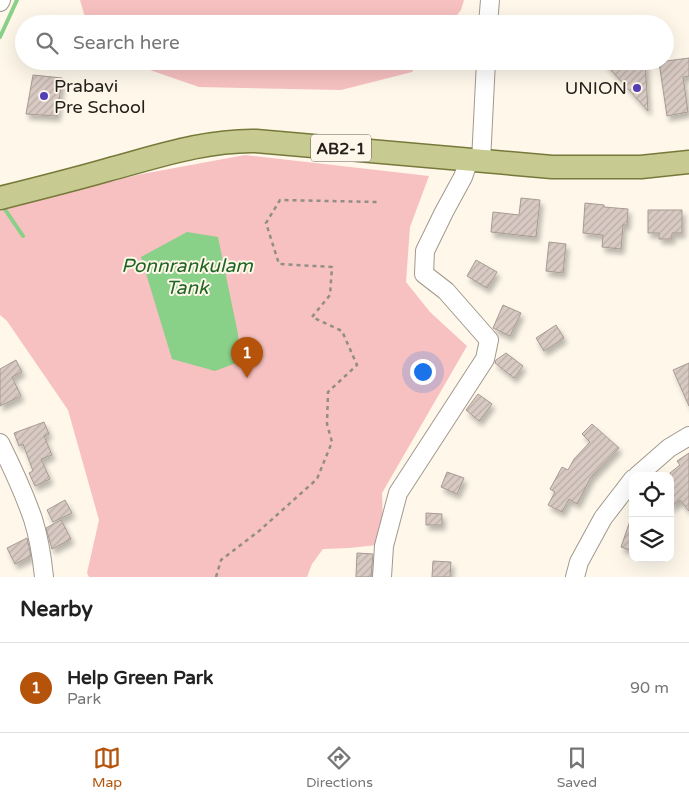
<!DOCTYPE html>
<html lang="en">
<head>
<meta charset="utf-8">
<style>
	body { margin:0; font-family:"Varela Round",sans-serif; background:#f6f6f6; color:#222 }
	.controls { position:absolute; right:15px; bottom:15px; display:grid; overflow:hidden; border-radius:10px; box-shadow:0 5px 20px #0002 }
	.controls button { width:45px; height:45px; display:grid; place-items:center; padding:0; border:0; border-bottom:1px solid #e0e0e0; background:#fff; color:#222; font:25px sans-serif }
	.you { position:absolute; left:422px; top:371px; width:18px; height:18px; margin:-12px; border:4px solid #fff; border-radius:50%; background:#1a73e8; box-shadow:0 0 0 8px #1a73e833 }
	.badge { display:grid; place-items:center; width:32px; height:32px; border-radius:50%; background:#b45309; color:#fff; font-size:16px; font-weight:700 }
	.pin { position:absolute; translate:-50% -41px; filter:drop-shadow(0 1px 2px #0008) }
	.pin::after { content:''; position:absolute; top:26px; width:18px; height:15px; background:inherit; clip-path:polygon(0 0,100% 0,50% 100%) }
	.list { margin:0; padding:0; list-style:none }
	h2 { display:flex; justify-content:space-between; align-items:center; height:65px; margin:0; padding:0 20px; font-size:21px }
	h2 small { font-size:16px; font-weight:400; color:#767676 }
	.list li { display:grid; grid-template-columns:32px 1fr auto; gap:15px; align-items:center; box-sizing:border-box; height:90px; padding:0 20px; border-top:1px solid #e0e0e0 }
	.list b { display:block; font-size:19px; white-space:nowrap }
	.list p { margin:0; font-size:16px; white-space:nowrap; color:#767676 }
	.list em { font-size:16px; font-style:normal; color:#767676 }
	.icon { flex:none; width:28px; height:28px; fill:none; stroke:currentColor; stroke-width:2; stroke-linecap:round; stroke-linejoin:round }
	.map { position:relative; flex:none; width:689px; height:577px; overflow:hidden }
	.search { position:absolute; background:#fff; box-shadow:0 5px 20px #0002; left:15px; right:15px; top:15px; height:55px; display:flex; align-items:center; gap:12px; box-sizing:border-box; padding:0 18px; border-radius:28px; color:#767676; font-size:19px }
	.sheet { height:155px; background:#fff }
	nav { display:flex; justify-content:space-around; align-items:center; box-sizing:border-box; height:70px; border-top:1px solid #e0e0e0; background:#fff; font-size:14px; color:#767676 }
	nav a { display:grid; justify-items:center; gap:2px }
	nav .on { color:#b45309 }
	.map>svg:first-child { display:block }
</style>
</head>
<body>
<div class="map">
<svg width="689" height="577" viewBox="0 0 689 577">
	<defs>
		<pattern id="building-hatch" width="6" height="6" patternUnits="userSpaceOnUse" patternTransform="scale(1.25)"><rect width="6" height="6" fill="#d8cac3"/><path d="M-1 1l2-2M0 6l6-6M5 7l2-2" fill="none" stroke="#b9ada7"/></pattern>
		<filter id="shadow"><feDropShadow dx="3" dy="5" stdDeviation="2.5" flood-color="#0004"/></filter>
	</defs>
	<rect width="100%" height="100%" fill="#fef7ea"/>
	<!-- park -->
	<path fill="#f7c1c1" d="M80,0H464L461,10L450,24H92L84,14Z
		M124,61H420L412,72L341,90L199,87Z
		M245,155L429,176L410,227L406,282L430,312L467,346L382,493L383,525L377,545L349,548L323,549L312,564L307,577H89L87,573L99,520L68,410L7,321L0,315V211L85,187L142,174Z"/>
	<!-- water -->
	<path fill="#89d088" d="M187,232L218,237L238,334L239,362L215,371L172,359L141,257Z"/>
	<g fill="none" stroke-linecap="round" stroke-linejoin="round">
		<!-- stream -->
		<path stroke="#89d088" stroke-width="4" d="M0,37L17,0
			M2,205L23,236"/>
	</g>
	<!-- building -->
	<path fill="url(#building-hatch)" stroke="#a79a93" filter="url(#shadow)" d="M689,58V76L683,77L688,112L667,116L659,62Z
		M603,61H645L648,111Z
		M33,75L62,78L57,116L26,114Z
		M521,198L540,200L536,237L491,232L493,212L519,215Z
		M585,203L604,205V207L628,209L627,225H623L621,249L602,247L603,235L583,233Z
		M648,210H682V233H672V239H659V233H648Z
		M549,242L566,244L563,273L546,271Z
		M476,260L497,272L487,288L467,276Z
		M503,305L521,313L510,336L493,328Z
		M556,325L564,338L544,351L536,338Z
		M506,353L523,366L514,378L495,363L496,360Z
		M16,360L22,372L12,377L21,396L0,406V369Z
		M689,363V406L673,370Z
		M478,394L492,404L479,421L466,410Z
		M44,422L49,434L44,436L52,455L41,459L50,479L35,486L29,473L33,471L23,444L19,446L14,433Z
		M592,424L619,448L591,477L577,504L569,499L562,512L548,505L555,492L550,489L562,467L568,470L574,459L590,442L582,434Z
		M689,453V511L680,500L670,508V473L680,465L677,461Z
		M447,472L464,478L457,494L441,487Z
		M65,500L72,513L53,522L47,510Z
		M426,513L442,514V525H426Z
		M631,518L633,519V551L621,547Z
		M61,520L71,539L52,549L46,528Z
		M27,538L31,556L15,564L7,548Z
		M357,553L373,554L371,577H356Z
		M433,561L451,562L450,577H432Z"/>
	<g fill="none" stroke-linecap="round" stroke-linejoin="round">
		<defs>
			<path id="minor" d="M0,2L1,0
				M488,24L490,0
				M481,161L486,61
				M0,443C12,467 24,493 33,519C39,538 42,557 44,577
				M637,476L669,448L689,436
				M382,577L384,546L398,493L485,359L489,340L446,291L424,274L425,251L444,212L463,177L469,160
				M575,577L579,562L603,518L633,479"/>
			<path id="major" d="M0,198C36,189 72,180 107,170C156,157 205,140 256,141L552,167H641L689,162"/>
		</defs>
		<!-- minor casing -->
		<use href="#minor" stroke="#a0998d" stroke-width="20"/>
		<!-- major casing -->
		<use href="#major" stroke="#767939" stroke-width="25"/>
		<!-- path -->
		<path stroke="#938e85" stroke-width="2.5" stroke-dasharray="4 4" stroke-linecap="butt" d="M216,577L221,560L259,531L317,479L332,442L327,424L328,392L357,365L342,331L312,317L330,295L332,267L279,264L266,223L280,200L378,202"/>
		<!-- minor -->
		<use href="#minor" stroke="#fff" stroke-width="18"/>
		<!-- major -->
		<use href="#major" stroke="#c7cb91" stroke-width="22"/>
	</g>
	<!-- markers -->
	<g fill="#533fb7" stroke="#fef7ea" stroke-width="2">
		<circle cx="637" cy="88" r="5"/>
		<circle cx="44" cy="96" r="5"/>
	</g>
	<g text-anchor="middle" stroke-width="4" stroke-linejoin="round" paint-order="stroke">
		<!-- shield labels -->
		<rect fill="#fef7ea" stroke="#65615a" stroke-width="1" x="311" y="134.5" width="60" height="27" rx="4"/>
		<g font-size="16" font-weight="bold" fill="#24211d">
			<text x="341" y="154">AB2-1</text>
		</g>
		<!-- poi labels -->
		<g font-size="18" fill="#24211d" stroke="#fef7ea" text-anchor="start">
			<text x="54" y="92">Prabavi<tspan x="54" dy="21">Pre School</tspan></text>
			<text x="627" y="94" text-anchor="end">UNION</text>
		</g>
		<!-- water labels -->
		<g font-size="19" font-style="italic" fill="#1e6522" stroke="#fef7ea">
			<text x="187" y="272">Ponnrankulam<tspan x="187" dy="22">Tank</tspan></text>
		</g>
	</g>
</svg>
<div class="controls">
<button><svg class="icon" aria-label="locate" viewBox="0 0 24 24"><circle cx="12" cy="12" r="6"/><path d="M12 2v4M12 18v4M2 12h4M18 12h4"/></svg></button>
<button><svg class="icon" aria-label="layers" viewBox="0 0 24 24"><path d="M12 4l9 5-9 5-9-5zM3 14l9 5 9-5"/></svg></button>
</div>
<div class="you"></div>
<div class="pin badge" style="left:247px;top:378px">1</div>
<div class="search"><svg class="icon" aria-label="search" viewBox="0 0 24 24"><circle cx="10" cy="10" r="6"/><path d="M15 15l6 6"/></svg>Search here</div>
</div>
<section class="sheet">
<h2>Nearby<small></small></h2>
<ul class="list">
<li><span class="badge">1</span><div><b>Help Green Park</b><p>Park</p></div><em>90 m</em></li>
</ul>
</section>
<nav>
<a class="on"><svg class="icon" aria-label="map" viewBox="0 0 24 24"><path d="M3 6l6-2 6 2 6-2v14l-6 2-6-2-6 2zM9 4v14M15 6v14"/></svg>Map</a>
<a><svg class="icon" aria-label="directions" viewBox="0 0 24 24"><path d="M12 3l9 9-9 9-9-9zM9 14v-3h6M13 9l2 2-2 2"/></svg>Directions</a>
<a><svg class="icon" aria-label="saved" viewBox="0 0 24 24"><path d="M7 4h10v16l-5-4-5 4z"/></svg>Saved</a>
</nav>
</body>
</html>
